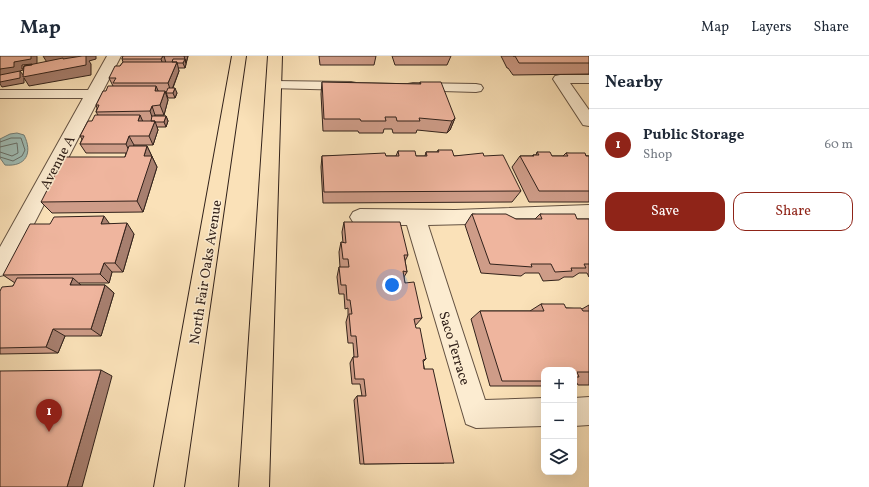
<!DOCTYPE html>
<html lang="en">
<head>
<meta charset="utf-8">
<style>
	body { margin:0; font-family:Vollkorn,serif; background:#f6f6f7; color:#1f2937 }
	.controls { position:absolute; right:12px; bottom:12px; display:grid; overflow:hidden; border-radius:8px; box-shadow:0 4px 16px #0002 }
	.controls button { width:36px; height:36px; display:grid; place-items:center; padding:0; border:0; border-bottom:1px solid #e0e1e3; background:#fff; color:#1f2937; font:20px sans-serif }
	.you { position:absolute; left:392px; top:229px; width:14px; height:14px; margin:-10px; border:3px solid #fff; border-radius:50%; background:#1a73e8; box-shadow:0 0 0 6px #1a73e833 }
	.badge { display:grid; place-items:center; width:26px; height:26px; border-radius:50%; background:#8f2418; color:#fff; font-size:13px; font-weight:700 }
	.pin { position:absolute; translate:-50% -33px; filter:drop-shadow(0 1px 2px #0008) }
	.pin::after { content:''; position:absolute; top:21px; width:14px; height:12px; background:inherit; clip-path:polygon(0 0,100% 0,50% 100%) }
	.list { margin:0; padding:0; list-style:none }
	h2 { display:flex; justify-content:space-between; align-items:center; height:52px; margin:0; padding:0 16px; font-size:17px }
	h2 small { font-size:13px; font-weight:400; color:#747a83 }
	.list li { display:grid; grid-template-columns:26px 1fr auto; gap:12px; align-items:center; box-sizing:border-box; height:72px; padding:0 16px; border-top:1px solid #e0e1e3 }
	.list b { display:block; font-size:15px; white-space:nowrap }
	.list p { margin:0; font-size:13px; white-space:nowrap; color:#747a83 }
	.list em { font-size:13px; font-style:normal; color:#747a83 }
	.actions { display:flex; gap:8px; padding:12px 16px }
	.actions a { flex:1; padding:9px 0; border:1px solid #8f2418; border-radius:12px; text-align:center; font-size:14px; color:#8f2418 }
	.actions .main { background:#8f2418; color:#fff }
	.icon { flex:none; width:22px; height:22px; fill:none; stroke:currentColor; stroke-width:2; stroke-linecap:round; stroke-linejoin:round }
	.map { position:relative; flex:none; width:589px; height:431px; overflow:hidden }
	header { display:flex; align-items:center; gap:24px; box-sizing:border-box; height:56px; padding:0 20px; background:#fff; border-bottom:1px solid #e0e1e3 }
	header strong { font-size:19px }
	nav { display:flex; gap:22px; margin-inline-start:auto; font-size:14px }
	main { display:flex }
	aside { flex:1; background:#fff }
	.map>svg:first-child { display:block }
</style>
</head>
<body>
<header>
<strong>Map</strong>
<nav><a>Map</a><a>Layers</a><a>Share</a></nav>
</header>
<main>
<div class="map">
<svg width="589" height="431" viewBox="0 0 589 431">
	<rect width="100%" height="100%" fill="#fae1b8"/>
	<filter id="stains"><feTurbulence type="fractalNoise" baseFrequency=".005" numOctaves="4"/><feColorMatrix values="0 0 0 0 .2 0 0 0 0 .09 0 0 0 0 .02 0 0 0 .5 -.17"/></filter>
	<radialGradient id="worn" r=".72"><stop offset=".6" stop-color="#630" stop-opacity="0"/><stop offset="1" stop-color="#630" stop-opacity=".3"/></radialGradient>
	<!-- water -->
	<path fill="#9fbcb4" stroke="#737e77" d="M17,77L24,79C33,97 26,111 5,109L0,102V83L10,78Z"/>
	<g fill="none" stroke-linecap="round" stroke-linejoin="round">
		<!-- shore -->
		<path stroke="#686f68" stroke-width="1" d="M0,86L11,82H21L25,94L22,100L13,105L0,101
			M0,91L17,87L18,97L12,100L0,96"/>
		<defs>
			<path id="minor" d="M107,0H121L8,218L0,220V191L83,42H0V34H88Z
				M560,19H589V27H570L589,54V70L583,69L553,23L555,20Z
				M274,25L351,26L356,27L358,30L356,33L351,34L269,32L267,29L269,26Z
				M413,27L476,28L481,29L483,32L481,35L476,36L408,34L406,31L408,28Z
				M589,149V165L428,169L485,344L544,342V370L476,372L466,368L407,169H360L353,166L350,161L353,156L360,153L455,154Z
				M589,341V369L574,370V342Z"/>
			<path id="major" d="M232,0H246L184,431H154Z
				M268,0H282L269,431H239Z"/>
		</defs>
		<!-- minor casing -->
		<use href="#minor" stroke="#645242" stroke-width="2"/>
		<!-- major casing -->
		<use href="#major" stroke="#32221b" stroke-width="2"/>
		<!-- minor -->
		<use href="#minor" fill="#fcecd1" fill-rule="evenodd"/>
		<!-- major -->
		<use href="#major" fill="#fae1b8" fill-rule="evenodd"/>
	</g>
	<!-- wall -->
	<path fill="#ce9c88" stroke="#32221b" d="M123,0H188L185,12H178L179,15L173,32L177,37L175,42H168L166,36H165L168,44L164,59H155V60H166L168,65L166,71H157L158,74L153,89H134L133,90H147L157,111L143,156L52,157L41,146L125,101L126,97H86L80,88L82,83L80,80L92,65L98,59L96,56L97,52L96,49L113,30L109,22L120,10L123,6L122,3Z
		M319,0H376L374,9H320Z
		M392,0H451L447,9H395Z
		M501,0H589V18L513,19L508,12H507Z
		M322,26L420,28V26L455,62L450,74L447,77L417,74L416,77H393L392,73H384L383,77H359L358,75H323L321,38Z
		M438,94L454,100H484L521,135L512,146L323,147L321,111L322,100H396L398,95L416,100H425L426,96H437Z
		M537,96L552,100H563L566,97L589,100V146H529L512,111L520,100H532L533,99H536Z
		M472,158L516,163H535L540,158L577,163H589V221L587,217H579L573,221H564L559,224L543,225L539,217H525L521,220L481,217L465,169Z
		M344,166L408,199L405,205L407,216L404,221L405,227L422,262L415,270L426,303L423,306L444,407L360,408L354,344L357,340H362L360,328H352L350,307L353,301H354L353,287H348L346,266L348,259V252L345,253L344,238H339L337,221L339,211H340L339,196L341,186L343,187L342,176Z
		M110,168L134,178L123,216H112L109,227H79L81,229H105L114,237L101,280H65L58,297L0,298V235L13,230L15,227L3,219Z
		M541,248L566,252L582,253L589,249V329H578L574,322V314H544V329L542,330H490L471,263L480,255H530Z"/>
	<!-- shaded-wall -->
	<path fill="#a77f6f" stroke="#32221b" d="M31,0H37V12L25,18L23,14L20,15L24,20L48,8L43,0H96V3L89,5L91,8V19L29,30L24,22V27L2,31L0,28V13L14,6Z
		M163,0H164L166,7L164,12L161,3Z
		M184,0H188L186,7Z
		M185,3L186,8L185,12L183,7Z
		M177,6L179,15L171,36L168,27Z
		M156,30L160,39L155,35Z
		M175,32L177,37L175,42L173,37Z
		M165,35L168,44L164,59L160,49Z
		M152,50L155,59L153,64L150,55Z
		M140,59L144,68L138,65Z
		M166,60L168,65L166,71L164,66Z
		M455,62L450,74L447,77L452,65Z
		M155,65L158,74L153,89L149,80Z
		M129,80L134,89L130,97L126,88Z
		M147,90L157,111L143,156L137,145L144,100Z
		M104,160L112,171L101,168Z
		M127,167L134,178L123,216L115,207Z
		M104,207L112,216L109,227L100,218Z
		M73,222L83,231L70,229Z
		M105,229L114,237L101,280L91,273Z
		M53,273L65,280L58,297L46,291Z
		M101,314L112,320L82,431H67Z"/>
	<!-- building -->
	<path fill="#efb59e" stroke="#32221b" d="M0,0H31V3L14,6V11L0,13Z
		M82,0H86V9L23,21L24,10L63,2V3Z
		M123,0H163L161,3H122Z
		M513,0H589V7H519L515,0Z
		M173,3H185L183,7H177V6H172Z
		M123,6H177L168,27H113L116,22H109L115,10H120Z
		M32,8V9L24,10L23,13H22V9Z
		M20,15V22L0,26V19Z
		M322,26L421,28L420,26H441L455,62L452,65L419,62L420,65H397L396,61H385L386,65H361L360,63H324Z
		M108,30H156L155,35H165L160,49L152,50L150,55L96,56L99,49H96L103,35H106Z
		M168,32H175L173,37H166Z
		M95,59H140L138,65H155L149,80H129L126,88H80L84,80H80L88,65H92Z
		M152,60H166L164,66H155V65H151Z
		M129,90H147L144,100H152L137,145L41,146L64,101H125Z
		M438,94H452L454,100L483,97L484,100L503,99L521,135L324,136L322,100L385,97L386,100H399L398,95H415L416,100H427L426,96H439Z
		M537,96H550L552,100H568L566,97H585L586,100H589V135H539L520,100H534L533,99H539Z
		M472,158H506L516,163H542L540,158H575L577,163H589V208H584L586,212H571L572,215L555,216L551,208H531L532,211L490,208Z
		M104,160L101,168L127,167L115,207H104L100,218L3,219L30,168H50L54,161Z
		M344,166H400L408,199H404L407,216L403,215L405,227L414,226L422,262L414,263L416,272H420L426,303L423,304L424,313H433L454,407L364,408L357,340H366L364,323H355L353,301H358L356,280H351L349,258H352L350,244H347L346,229H341L339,211H349L348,203H343L341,186L346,187Z
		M17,222H73L70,229H105L91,273H53L46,291L0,292V235L2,231L13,230Z
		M541,248H564L566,252H581L583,255H589V316H577L579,321H574V314H544V325H502L480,255H544Z
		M101,314L67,431H0V315Z"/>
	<g text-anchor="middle" stroke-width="3" stroke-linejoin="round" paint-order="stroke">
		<!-- street labels -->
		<g font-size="14" fill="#32221b" stroke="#fcecd1">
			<text transform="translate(57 106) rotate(-62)" y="5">Avenue A</text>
			<text transform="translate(205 216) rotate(-81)" y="5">North Fair Oaks Avenue</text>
			<text transform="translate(455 292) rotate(73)" y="5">Saco Terrace</text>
		</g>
	</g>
	<rect width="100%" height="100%" filter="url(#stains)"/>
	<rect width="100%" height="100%" fill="url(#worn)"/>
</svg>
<div class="controls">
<button>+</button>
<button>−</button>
<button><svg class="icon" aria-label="layers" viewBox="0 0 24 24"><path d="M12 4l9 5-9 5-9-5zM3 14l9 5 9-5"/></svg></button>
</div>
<div class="you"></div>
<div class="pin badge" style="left:49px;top:376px">1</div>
</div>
<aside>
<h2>Nearby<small></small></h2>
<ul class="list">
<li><span class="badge">1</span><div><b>Public Storage</b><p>Shop</p></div><em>60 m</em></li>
</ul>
<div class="actions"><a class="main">Save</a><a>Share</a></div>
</aside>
</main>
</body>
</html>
